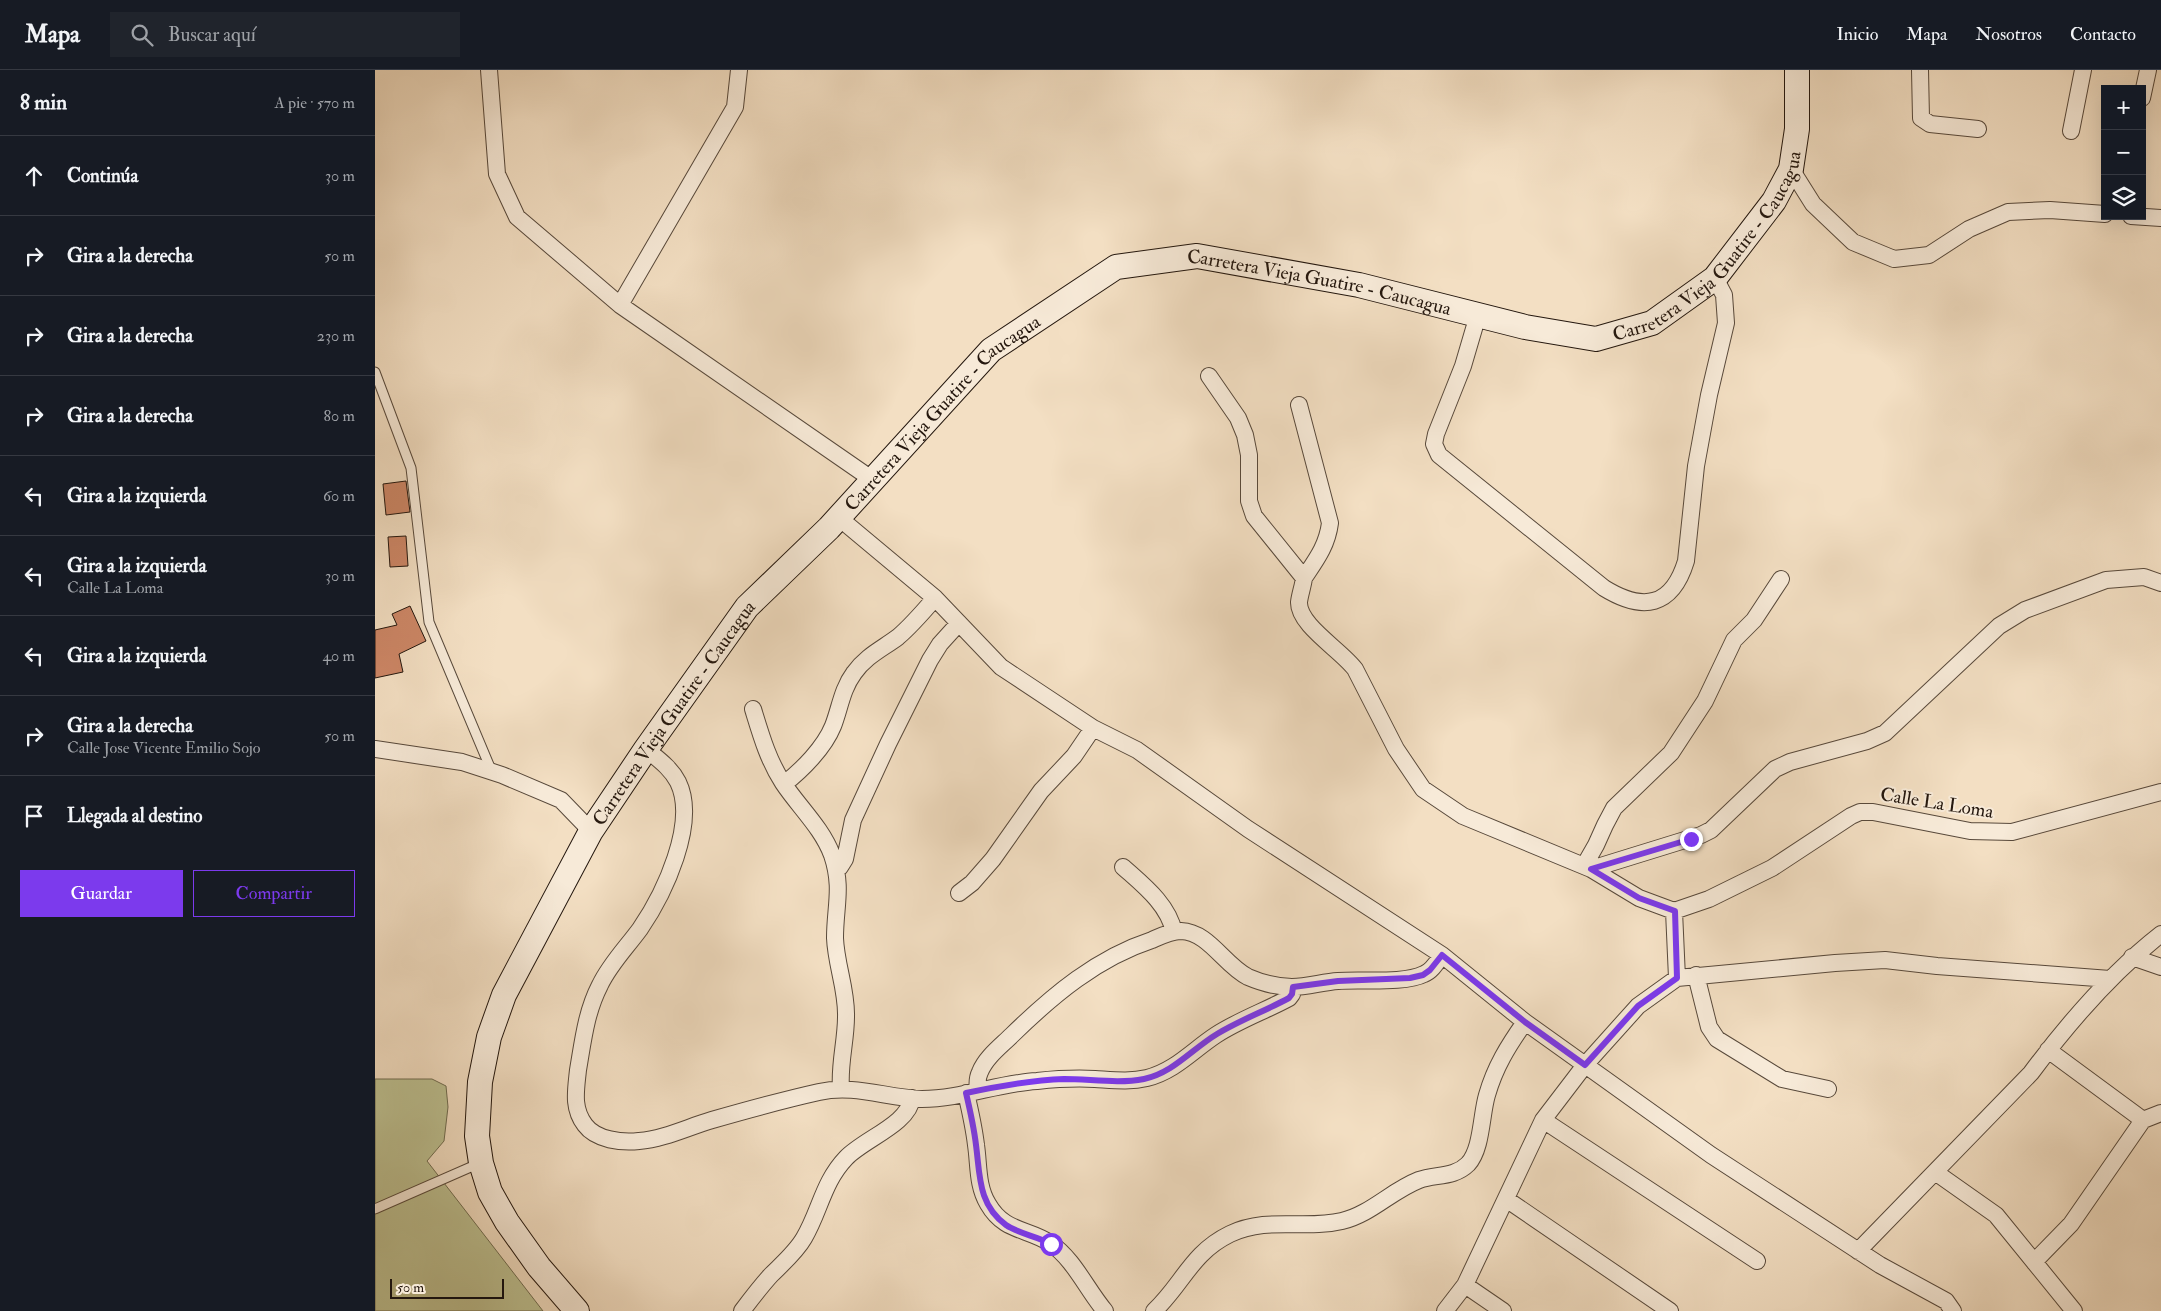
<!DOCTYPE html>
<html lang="es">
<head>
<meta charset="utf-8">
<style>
	body { margin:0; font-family:"IM FELL Double Pica",serif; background:#20242c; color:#f1f3f6 }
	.controls { position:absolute; right:15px; top:15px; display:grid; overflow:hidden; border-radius:0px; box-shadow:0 5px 20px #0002 }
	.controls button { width:45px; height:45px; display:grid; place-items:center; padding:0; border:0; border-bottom:1px solid #363941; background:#171b24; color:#f1f3f6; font:25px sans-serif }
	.scale { position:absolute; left:15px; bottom:12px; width:114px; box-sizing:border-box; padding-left:5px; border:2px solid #24170e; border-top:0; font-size:14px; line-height:18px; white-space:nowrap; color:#24170e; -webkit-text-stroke:4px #f7ead8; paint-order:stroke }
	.stop { position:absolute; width:15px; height:15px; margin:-11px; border:4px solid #7c3aed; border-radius:50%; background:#fff }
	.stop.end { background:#7c3aed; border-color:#fff; box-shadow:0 1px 5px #0008 }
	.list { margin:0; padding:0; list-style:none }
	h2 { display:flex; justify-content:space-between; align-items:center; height:65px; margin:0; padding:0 20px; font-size:21px }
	h2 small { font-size:16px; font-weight:400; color:#9ea1a6 }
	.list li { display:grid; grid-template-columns:32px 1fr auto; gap:15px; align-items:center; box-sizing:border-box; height:80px; padding:0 20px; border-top:1px solid #363941 }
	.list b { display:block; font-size:19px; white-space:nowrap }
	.list p { margin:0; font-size:16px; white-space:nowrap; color:#9ea1a6 }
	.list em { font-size:16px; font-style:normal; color:#9ea1a6 }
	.actions { display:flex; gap:10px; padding:15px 20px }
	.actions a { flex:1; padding:11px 0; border:1px solid #7c3aed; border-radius:0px; text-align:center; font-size:18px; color:#7c3aed }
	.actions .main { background:#7c3aed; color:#fff }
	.icon { flex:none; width:28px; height:28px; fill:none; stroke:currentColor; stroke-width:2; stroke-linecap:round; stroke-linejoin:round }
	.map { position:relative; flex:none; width:1786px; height:1241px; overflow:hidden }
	header { display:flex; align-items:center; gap:30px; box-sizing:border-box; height:70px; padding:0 25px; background:#171b24; border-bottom:1px solid #363941 }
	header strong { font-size:24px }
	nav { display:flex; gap:28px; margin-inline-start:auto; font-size:18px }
	.search { width:350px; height:45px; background:#20242c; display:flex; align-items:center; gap:12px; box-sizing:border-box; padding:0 18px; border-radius:0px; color:#9ea1a6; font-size:19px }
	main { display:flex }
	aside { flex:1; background:#171b24 }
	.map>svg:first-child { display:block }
</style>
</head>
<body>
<header>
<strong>Mapa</strong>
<div class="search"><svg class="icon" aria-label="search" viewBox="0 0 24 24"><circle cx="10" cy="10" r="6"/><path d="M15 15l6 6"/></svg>Buscar aquí</div>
<nav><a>Inicio</a><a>Mapa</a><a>Nosotros</a><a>Contacto</a></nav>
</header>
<main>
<aside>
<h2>8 min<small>A pie · 570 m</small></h2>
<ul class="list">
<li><svg class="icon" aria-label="ahead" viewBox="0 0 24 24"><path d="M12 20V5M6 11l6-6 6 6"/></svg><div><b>Continúa</b></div><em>30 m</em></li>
<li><svg class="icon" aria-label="right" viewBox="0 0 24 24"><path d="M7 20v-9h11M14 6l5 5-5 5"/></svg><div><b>Gira a la derecha</b></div><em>50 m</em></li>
<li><svg class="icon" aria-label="right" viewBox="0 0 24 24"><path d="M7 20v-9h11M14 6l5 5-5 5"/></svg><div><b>Gira a la derecha</b></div><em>230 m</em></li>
<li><svg class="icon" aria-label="right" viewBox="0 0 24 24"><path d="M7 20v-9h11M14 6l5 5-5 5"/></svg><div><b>Gira a la derecha</b></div><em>80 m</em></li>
<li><svg class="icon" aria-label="left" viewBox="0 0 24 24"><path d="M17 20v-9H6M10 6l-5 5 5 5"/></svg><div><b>Gira a la izquierda</b></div><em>60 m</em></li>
<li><svg class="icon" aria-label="left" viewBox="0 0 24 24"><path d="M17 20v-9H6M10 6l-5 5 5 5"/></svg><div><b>Gira a la izquierda</b><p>Calle La Loma</p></div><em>30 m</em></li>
<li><svg class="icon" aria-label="left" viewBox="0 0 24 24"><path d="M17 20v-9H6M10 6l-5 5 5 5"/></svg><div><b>Gira a la izquierda</b></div><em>40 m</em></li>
<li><svg class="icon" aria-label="right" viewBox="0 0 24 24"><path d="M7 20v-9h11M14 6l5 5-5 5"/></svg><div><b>Gira a la derecha</b><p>Calle Jose Vicente Emilio Sojo</p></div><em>50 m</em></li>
<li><svg class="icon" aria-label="arrive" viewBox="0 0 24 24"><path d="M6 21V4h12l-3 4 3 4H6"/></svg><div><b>Llegada al destino</b></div></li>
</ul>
<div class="actions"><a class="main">Guardar</a><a>Compartir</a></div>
</aside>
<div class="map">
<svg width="1786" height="1241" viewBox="0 0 1786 1241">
	<rect width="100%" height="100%" fill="#f3dfc3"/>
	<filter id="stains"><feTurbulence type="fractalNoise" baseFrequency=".004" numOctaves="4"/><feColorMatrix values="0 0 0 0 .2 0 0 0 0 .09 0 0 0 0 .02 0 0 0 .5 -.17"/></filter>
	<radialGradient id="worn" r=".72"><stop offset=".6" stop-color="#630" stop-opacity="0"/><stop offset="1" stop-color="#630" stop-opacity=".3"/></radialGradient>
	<!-- green -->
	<path fill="#bdc192" stroke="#706c50" d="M0,1009H57L71,1016L73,1037L69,1071L52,1091L168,1241H0Z"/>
	<!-- building -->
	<path fill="#cd8767" stroke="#24170e" d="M31,411L35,442L11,445L8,414Z
		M31,466L33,496L15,497L13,467Z
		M35,536L51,571L24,584L28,602L0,608V560L22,555L17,544Z"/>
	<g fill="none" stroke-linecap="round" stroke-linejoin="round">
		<defs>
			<path id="lane" d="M0,302L36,398L54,552L117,702
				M0,1139L105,1093"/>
			<path id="street" d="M114,0L122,104L142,147L245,235L498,410
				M1545,0L1546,48L1555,54L1603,59
				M1767,28L1773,0
				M1696,61L1708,0
				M1416,99L1438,134L1478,172L1519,189L1554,185L1594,159L1633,142L1675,140L1730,144
				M1756,146L1786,148
				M245,235L360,37L364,0
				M1103,245L1088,296L1061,364L1059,374L1064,385L1229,518C1268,542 1297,537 1311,491L1321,396L1334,325L1351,253L1349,225L1340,208
				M834,306L863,348L870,365L874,385V431L879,446L929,508C928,516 925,524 924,532C923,555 966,580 980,599L1021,679L1048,719L1088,746L1216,799L1264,828L1299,841
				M924,335L955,453C952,476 941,490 929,508
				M463,447L560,528L626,597L718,658L762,680L873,759L1067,885L1150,952L1336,1085L1505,1195L1571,1231L1578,1241
				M378,639C386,665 393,690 408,713C424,737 447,758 457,785C468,818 460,836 460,868C461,895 472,920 471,947C471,971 464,994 466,1018
				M0,679L87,692L127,705L186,730L216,761
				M271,679C283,689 296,698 303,712C323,753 289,824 265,859C251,878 235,894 225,915C211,942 208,971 203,1000C201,1020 197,1038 210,1055C221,1070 247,1073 264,1071C289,1069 313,1057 337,1050C372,1040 408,1030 444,1022C479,1014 512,1028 547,1029C586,1029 624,1013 662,1011C681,1009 701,1008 720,1009C738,1010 755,1012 772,1008C800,1001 818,980 841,965C864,950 890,941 914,928L917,924L918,917
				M409,714C427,700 449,678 458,656C465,638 467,619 479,603C491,586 507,579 523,567C537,555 548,542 560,528
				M1209,796L1221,775L1230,755L1239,738L1296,683L1330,631L1359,570L1379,550L1406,509
				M748,797C768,815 793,834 799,862
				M461,799L465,797L470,789L478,750L513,674L555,590L565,574L584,553
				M1216,799L1326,765L1336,760L1400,699L1415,692L1492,671L1510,663L1624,556L1650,540L1731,510L1769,507L1786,513
				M584,823L597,813L618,789L666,721L699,686L718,658
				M1757,887L1786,897
				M1321,905L1334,957L1342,969L1407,1009L1453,1019
				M1302,908L1299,841L1334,829L1397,798L1476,746L1485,742H1498L1595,761L1637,762L1786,722
				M1673,980L1768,1050
				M603,1020C602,1013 602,1008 605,1002C611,987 626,976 637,965C678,925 722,888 777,870C786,866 796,861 806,861C834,862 849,895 873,907C887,913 903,917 917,917C932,917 948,912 963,911C986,909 1029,914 1049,904C1057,901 1062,892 1067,885
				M591,1023C595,1040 599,1058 601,1075C604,1095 602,1116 613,1134C629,1162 652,1158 675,1173C699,1189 712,1220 730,1241
				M1168,1050L1382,1191
				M1560,1102L1621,1145L1699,1241
				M1131,1129L1295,1241
				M1483,1181L1656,1003C1694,952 1736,903 1786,864
				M1659,1192L1696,1154L1768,1050L1786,1043
				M1090,1215L1128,1241
				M367,1241C376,1229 386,1216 396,1205C407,1194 421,1182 429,1168C445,1141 448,1112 471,1088C489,1069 534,1054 537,1028
				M779,1241C808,1214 816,1183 855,1164C893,1146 930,1160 967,1151C996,1144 1016,1121 1044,1110C1060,1104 1079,1108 1093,1094C1107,1079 1106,1045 1112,1025C1120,997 1133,976 1150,952
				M1070,1241L1090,1215L1168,1050L1210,995L1263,936L1302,908L1460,893L1510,890L1562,896L1735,909"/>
			<g id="secondary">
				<path id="s1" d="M202,1241L164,1197L132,1152L115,1122L106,1093L102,1066L105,1012L114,967L129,925L216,761L271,679L372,537L454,458L616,280L741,197L822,186L984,215L1150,257L1221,269L1277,253L1340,208L1399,131L1416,99L1422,59V0"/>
			</g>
		</defs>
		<!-- lane casing -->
		<use href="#lane" stroke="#58493b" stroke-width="11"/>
		<!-- street casing -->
		<use href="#street" stroke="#58493b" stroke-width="18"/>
		<!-- secondary casing -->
		<use href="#secondary" stroke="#24170e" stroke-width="26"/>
		<!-- lane -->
		<use href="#lane" stroke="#f7ead8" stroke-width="9"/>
		<!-- street -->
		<use href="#street" stroke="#f7ead8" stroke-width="16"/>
		<!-- secondary -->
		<use href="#secondary" stroke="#f7ead8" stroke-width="24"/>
	</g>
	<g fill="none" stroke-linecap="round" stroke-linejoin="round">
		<!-- route -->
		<path stroke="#7c3aed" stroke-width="6" d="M676,1174C662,1166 644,1164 631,1155C603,1135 605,1105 601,1075C599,1058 595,1040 591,1023C624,1016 656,1010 689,1009C715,1009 743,1014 769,1009C798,1003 817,979 842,964C865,950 890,941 914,928L917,924L918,917L963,911L1035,908L1048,905L1055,900L1067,885L1150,952L1210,995L1263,936L1302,908L1300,841L1264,828L1216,799L1316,769"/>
	</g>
	<g text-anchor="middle" stroke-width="4" stroke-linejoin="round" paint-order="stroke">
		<!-- street labels -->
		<g font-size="19" fill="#24170e" stroke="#f7ead8">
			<text dy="7" stroke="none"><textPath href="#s1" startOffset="1955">Carretera Vieja Guatire - Caucagua</textPath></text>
			<text dy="7" stroke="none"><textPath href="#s1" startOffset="1520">Carretera Vieja Guatire - Caucagua</textPath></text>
			<text dy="7" stroke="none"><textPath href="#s1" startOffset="1085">Carretera Vieja Guatire - Caucagua</textPath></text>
			<text dy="7" stroke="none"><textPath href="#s1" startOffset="680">Carretera Vieja Guatire - Caucagua</textPath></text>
			<text transform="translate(1562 732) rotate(9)" y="7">Calle La Loma</text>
		</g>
	</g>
	<rect width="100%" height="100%" filter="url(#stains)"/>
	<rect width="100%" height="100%" fill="url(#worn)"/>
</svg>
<div class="controls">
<button>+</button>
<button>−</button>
<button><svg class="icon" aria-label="layers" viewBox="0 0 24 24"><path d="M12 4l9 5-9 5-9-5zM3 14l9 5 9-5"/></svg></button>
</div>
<div class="scale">50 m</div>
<div class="stop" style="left:676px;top:1174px"></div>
<div class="stop end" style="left:1316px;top:769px"></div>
</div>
</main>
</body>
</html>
